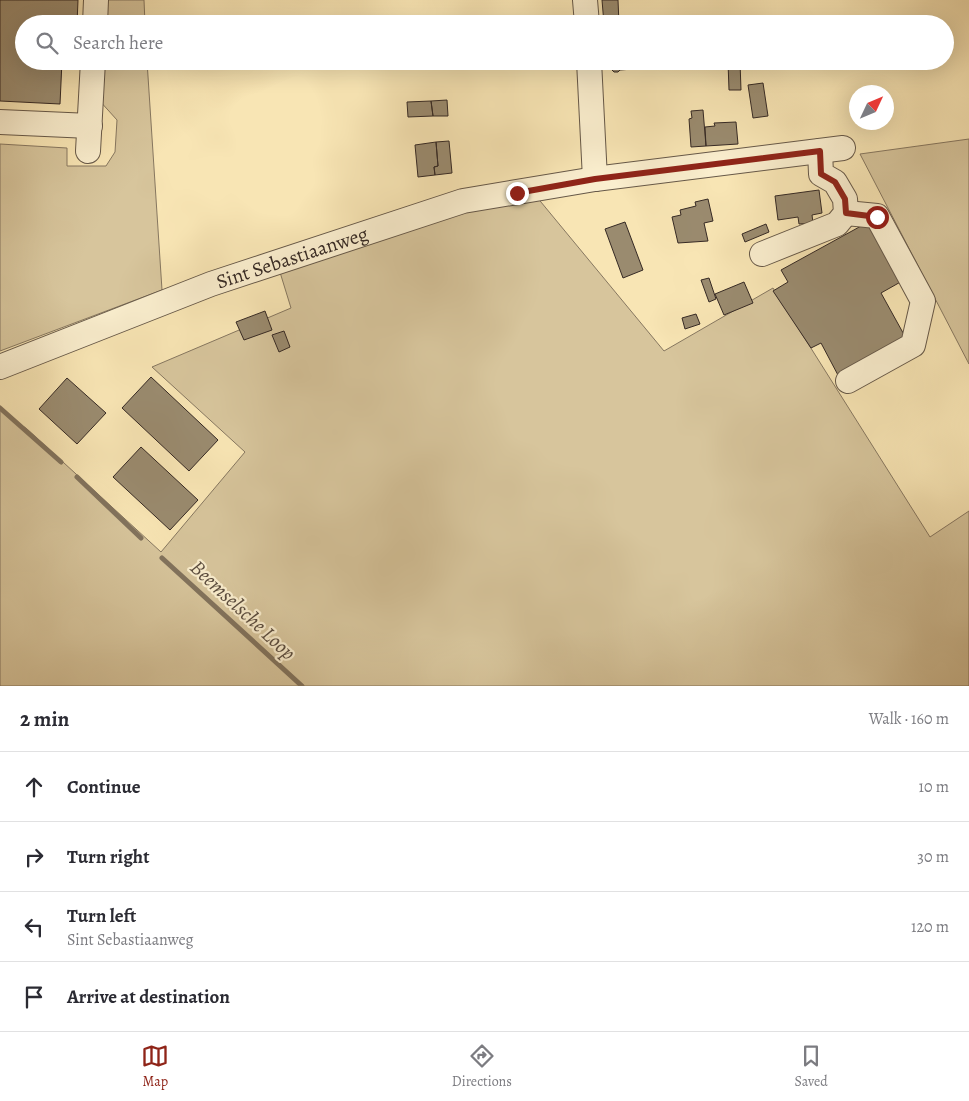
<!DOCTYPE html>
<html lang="en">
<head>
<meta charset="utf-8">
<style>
	body { margin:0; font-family:Alegreya,serif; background:#f2f2f3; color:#2b2b33 }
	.compass { position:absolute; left:849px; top:85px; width:45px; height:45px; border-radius:50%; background:#fff; box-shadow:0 5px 20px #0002; rotate:46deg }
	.stop { position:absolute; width:15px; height:15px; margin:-11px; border:4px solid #8f2418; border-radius:50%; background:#fff }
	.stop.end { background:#8f2418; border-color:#fff; box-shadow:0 1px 5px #0008 }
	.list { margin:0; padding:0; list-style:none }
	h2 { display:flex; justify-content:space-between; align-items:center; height:65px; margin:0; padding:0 20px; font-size:21px }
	h2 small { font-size:16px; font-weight:400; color:#7c7c81 }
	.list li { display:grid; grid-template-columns:32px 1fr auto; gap:15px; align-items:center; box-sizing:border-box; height:70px; padding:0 20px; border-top:1px solid #e1e1e2 }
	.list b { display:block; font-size:19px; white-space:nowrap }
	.list p { margin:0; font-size:16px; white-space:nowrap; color:#7c7c81 }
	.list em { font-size:16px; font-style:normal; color:#7c7c81 }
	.icon { flex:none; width:28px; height:28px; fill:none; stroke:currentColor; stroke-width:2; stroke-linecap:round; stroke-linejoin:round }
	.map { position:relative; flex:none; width:969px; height:686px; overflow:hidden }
	.search { position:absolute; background:#fff; box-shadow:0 5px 20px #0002; left:15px; right:15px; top:15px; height:55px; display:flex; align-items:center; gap:12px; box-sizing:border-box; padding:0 18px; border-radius:28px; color:#7c7c81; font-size:19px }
	.sheet { height:345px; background:#fff }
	nav { display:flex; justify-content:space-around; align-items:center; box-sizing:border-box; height:70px; border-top:1px solid #e1e1e2; background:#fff; font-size:14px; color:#7c7c81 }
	nav a { display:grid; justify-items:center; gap:2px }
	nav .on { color:#8f2418 }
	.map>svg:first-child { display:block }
</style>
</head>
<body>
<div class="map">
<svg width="969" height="686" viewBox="0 0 969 686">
	<rect width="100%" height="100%" fill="#f8e5b4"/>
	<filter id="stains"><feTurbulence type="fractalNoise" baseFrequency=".004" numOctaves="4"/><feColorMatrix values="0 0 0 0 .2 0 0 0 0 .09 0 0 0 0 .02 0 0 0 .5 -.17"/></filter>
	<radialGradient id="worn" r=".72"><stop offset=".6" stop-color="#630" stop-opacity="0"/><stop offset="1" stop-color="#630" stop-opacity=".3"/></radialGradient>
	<!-- green -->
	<path fill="#d7c59c" stroke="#867760" d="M104,0H144L145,24H103Z
		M101,61H147L162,290L0,351V144L67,148V166H106L115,152L117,120L98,99Z
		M969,139V364L860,154Z
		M536,196L664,351L773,288L930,537L969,511V686H0V410L27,429L161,552L245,452L152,367L291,308L279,269L319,255L489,206Z"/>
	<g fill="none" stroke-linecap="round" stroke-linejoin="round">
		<!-- stream -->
		<path stroke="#82735d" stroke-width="5" d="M0,408L61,462
			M77,477L141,538
			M162,558L302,686"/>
	</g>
	<!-- building -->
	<path fill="#9a8b6f" stroke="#352924" d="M0,0H78L77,24H24V61H62L60,104L0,101Z
		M602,0H618L619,24H604Z
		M612,61H646V69H637V67H632L633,69L620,70L618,72H614L610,68Z
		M732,61L740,62L741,90H729L728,62Z
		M763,83L768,116L753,118L748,85Z
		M447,100L448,116H433L431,101Z
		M431,101L433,116L408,117L407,102Z
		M703,110L706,146L691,147L689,119L692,118L691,111Z
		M736,122L738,144L706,146L705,127L715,126L714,123Z
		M449,141L452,173L435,175L434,167L438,166L436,142Z
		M436,142L438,166L434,167L435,175L418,177L415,145Z
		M819,190L822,213L812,215L813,223L799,224L798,217L778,220L775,196Z
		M708,199L713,221L704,223L708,241L678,243L672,217L681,215L680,210L696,206L695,202Z
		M872,220L904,280L881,293L907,340L839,377L821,343L811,348L773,291L788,282L781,270Z
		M625,222L643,270L623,278L605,229Z
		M766,224L769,232L745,242L742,234Z
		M709,278L716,299L709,302L701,280Z
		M744,282L753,303L724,315L715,294Z
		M265,311L272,330L244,340L236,322Z
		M696,314L700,324L685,329L682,318Z
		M284,331L290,347L279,352L272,335Z
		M151,377L218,440L189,471L122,408Z
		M67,378L106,413L77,444L39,409Z
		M141,447L198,500L170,530L113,477Z"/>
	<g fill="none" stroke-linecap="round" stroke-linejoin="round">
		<defs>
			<g id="minor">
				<path d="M585,0L587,24"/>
				<path d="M95,24L96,0"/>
				<path d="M589,61L595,179"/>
				<path d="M0,122L90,126"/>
				<path d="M88,151L93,61"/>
				<path d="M846,213L877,216L923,301L913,345L848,381"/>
				<path d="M762,254L837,224L846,213L845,199L835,182L821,174L820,151"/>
				<path id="s1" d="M0,367L211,284L463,201L595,179L843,148"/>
			</g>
		</defs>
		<!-- minor casing -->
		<use href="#minor" stroke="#665848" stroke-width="26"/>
		<!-- minor -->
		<use href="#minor" stroke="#faeece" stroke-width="24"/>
	</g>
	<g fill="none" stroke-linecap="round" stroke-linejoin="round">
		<!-- route -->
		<path stroke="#8f2418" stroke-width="6" d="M517,193L595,179L820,151L821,174L835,182L845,199L846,213L877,217"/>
	</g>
	<g text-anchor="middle" stroke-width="4.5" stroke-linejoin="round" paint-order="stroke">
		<!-- street labels -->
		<g font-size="20" fill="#352924" stroke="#faeece">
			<text dy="7" stroke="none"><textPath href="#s1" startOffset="312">Sint Sebastiaanweg</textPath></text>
		</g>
		<!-- water labels -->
		<g font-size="21" font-style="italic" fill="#5c4e40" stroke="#faeece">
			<text transform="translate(243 610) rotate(43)" y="7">Beemselsche Loop</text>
		</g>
	</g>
	<rect width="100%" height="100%" filter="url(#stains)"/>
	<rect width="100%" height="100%" fill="url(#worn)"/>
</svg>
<svg class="compass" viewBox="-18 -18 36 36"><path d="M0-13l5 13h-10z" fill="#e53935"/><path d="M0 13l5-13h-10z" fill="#7c7c81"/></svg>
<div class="stop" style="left:877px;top:217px"></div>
<div class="stop end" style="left:517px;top:193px"></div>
<div class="search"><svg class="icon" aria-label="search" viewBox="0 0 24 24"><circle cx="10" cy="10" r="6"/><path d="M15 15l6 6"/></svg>Search here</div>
</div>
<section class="sheet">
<h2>2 min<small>Walk · 160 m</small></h2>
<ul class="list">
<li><svg class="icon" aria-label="ahead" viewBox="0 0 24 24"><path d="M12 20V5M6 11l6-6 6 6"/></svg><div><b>Continue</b></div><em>10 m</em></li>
<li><svg class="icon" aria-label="right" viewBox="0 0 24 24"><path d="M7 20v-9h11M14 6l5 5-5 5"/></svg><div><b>Turn right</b></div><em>30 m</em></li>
<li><svg class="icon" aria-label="left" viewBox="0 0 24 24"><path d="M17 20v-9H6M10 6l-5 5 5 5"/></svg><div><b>Turn left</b><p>Sint Sebastiaanweg</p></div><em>120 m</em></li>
<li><svg class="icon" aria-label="arrive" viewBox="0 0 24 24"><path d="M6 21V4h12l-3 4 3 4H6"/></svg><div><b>Arrive at destination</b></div></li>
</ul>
</section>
<nav>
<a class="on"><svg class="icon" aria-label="map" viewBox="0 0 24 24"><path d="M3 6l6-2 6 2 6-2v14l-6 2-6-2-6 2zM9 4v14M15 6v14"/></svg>Map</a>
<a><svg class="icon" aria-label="directions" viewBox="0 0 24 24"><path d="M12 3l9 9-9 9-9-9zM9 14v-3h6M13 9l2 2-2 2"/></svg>Directions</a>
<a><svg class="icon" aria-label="saved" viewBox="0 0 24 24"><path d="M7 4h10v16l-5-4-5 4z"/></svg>Saved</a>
</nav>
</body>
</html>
